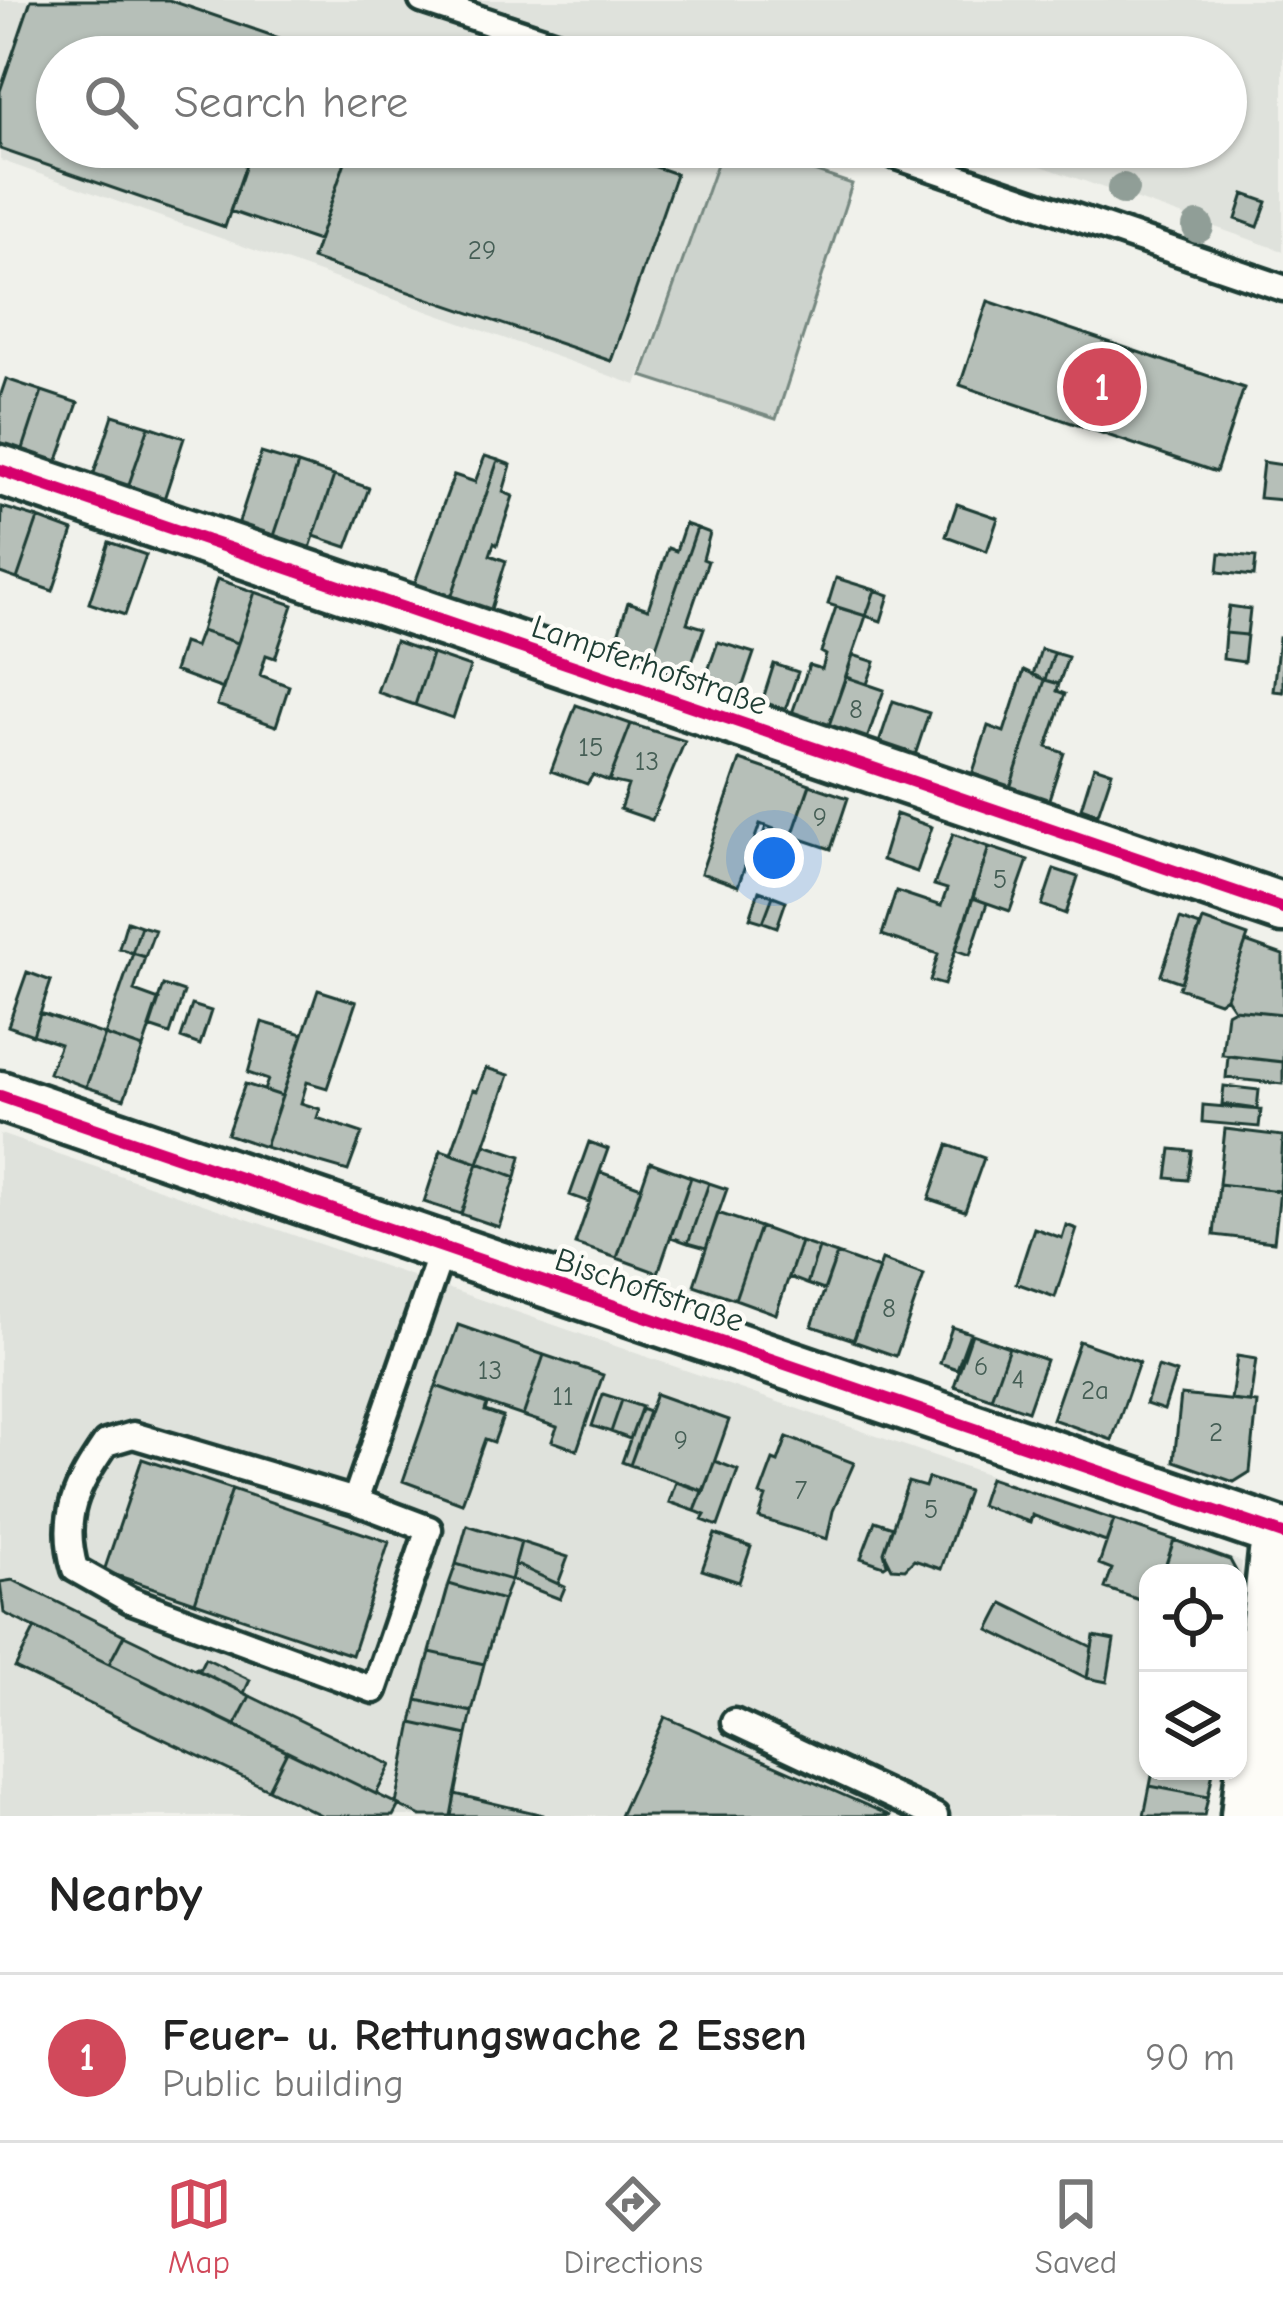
<!DOCTYPE html>
<html lang="en">
<head>
<meta charset="utf-8">
<style>
	body { margin:0; font-family:"Comic Neue",sans-serif; background:#f2f2f2; color:#222 }
	.controls { position:absolute; right:36px; bottom:36px; display:grid; overflow:hidden; border-radius:24px; box-shadow:0 3px 9px #0004 }
	.controls button { width:108px; height:108px; display:grid; place-items:center; padding:0; border:0; border-bottom:3px solid #e0e0e0; background:#fff; color:#222; font:60px sans-serif }
	.you { position:absolute; left:774px; top:858px; width:42px; height:42px; margin:-30px; border:9px solid #fff; border-radius:50%; background:#1a73e8; box-shadow:0 0 0 18px #1a73e833 }
	.badge { display:grid; place-items:center; width:78px; height:78px; border-radius:50%; background:#d1495b; color:#fff; font-size:39px; font-weight:700 }
	.pin { position:absolute; translate:-50% -50%; border:6px solid #fff; box-shadow:0 3px 12px #0006 }
	.list { margin:0; padding:0; list-style:none }
	h2 { display:flex; justify-content:space-between; align-items:center; height:156px; margin:0; padding:0 48px; font-size:51px }
	h2 small { font-size:39px; font-weight:400; color:#767676 }
	.list li { display:grid; grid-template-columns:78px 1fr auto; gap:36px; align-items:center; box-sizing:border-box; height:168px; padding:0 48px; border-top:3px solid #e0e0e0 }
	.list b { display:block; font-size:45px; white-space:nowrap }
	.list p { margin:0; font-size:39px; white-space:nowrap; color:#767676 }
	.list em { font-size:39px; font-style:normal; color:#767676 }
	.icon { flex:none; width:66px; height:66px; fill:none; stroke:currentColor; stroke-width:2; stroke-linecap:round; stroke-linejoin:round }
	.map { position:relative; flex:none; width:1283px; height:1816px; overflow:hidden }
	.search { position:absolute; background:#fff; box-shadow:0 3px 9px #0004; left:36px; right:36px; top:36px; height:132px; display:flex; align-items:center; gap:30px; box-sizing:border-box; padding:0 42px; border-radius:66px; color:#767676; font-size:45px }
	.sheet { height:324px; background:#fff }
	nav { display:flex; justify-content:space-around; align-items:center; box-sizing:border-box; height:168px; border-top:3px solid #e0e0e0; background:#fff; font-size:33px; color:#767676 }
	nav a { display:grid; justify-items:center; gap:6px }
	nav .on { color:#d1495b }
	.map>svg:first-child { display:block }
</style>
</head>
<body>
<div class="map">
<svg width="1283" height="1816" viewBox="0 0 1283 1816">
	<rect width="100%" height="100%" fill="#f0f1eb"/>
	<filter id="ink" filterUnits="userSpaceOnUse"><feTurbulence type="fractalNoise" baseFrequency=".00833" numOctaves="2"/><feDisplacementMap in="SourceGraphic" scale="24" xChannelSelector="R" yChannelSelector="G"/><feConvolveMatrix kernelMatrix="1 2 1 2 8 2 1 2 1" color-interpolation-filters="sRGB"/></filter>
	<g filter="url(#ink)">
		<!-- built -->
		<path fill="#dfe2dc" d="M0,0H1283V251L987,147H1226V57H57V147H722L636,385L0,160Z
			M0,1134L1242,1562L1238,1607V1573H1148V1771H1215L1205,1816H0Z"/>
		<!-- green -->
		<path fill="#cdd3cd" stroke="#768880" stroke-width="3" d="M723,147H743L852,184L776,419L642,376Z"/>
		<!-- building -->
		<path fill="#b6bfb8" stroke="#1f3d34" stroke-width="3" d="M31,0H169L288,41L283,57H57V147H252L225,227L0,149V91Z
			M252,147H350L318,241L230,211Z
			M350,147H599L676,174L611,361L312,259Z
			M1244,194L1267,202L1258,227L1236,219Z
			M988,301L1244,388L1216,472L960,385Z
			M6,379L42,391L22,452L0,444V397Z
			M42,391L78,403L57,463L22,452Z
			M113,415L149,426L128,487L93,476Z
			M149,426L184,438L164,499L128,487Z
			M261,453L298,464L274,536L238,525Z
			M485,456L498,460L451,598L414,585L454,475L475,482Z
			M498,460L511,465L503,492L513,496L497,545L494,543L490,555L506,561L490,612L451,598Z
			M1263,462L1283,465V500L1259,498Z
			M298,464L334,476L310,548L274,536Z
			M334,476L369,488L347,547L314,536Z
			M957,504L998,518L987,551L946,536Z
			M2,507L38,518L17,579L0,573Z
			M38,518L73,531L53,591L17,579Z
			M685,524L697,528L649,667L612,654L628,602L648,609L668,548L676,551Z
			M697,528L710,533L703,559L708,561L687,623L704,628L686,680L649,667Z
			M109,542L146,555L125,615L89,603Z
			M1220,553L1256,557L1254,576L1218,572Z
			M836,578L875,590L866,616L828,604Z
			M217,579L255,592L238,643L201,631Z
			M875,590L889,595L881,621L866,616Z
			M255,592L293,605L275,658L266,655L260,675L289,686L276,726L217,705Z
			M1229,606L1250,609L1247,635L1225,633Z
			M836,607L866,616L828,728L791,716L809,665L822,669L826,655L821,652Z
			M201,631L238,643L223,689L174,671L183,643L195,647Z
			M1225,633L1247,635L1244,662L1223,659Z
			M1279,638L1283,639V692L1273,691Z
			M395,641L432,654L415,705L377,692Z
			M718,642L754,653L739,697L703,685Z
			M1041,649L1054,653L1045,680L1033,675Z
			M1054,653L1068,657L1059,684L1045,680Z
			M432,654L470,667L453,718L415,705Z
			M853,655L875,662L867,684L846,677Z
			M774,664L798,672L784,713L761,705Z
			M1024,670L1045,680L1009,791L971,778L988,726L1004,732Z
			M846,677L884,690L866,742L828,728Z
			M1045,680L1059,684L1057,691L1065,694L1047,747L1064,753L1047,805L1009,791Z
			M893,701L929,713L914,758L878,746Z
			M576,705L631,724L609,781L593,775L587,784L551,771Z
			M631,724L685,741L652,820L620,809L628,785L609,781Z
			M740,760L810,784L792,836L760,824L738,886L701,873Z
			M1094,766L1112,772L1098,814L1081,808Z
			M810,785L848,798L831,849L792,836Z
			M896,814L932,827L917,872L882,860Z
			M766,826L792,836L782,868L755,859Z
			M953,834L989,847L944,985L930,981L938,954L882,935L896,891L941,906L947,889L934,885Z
			M989,847L1028,860L1010,911L973,898Z
			M1054,869L1078,877L1066,914L1042,905Z
			M759,891L773,896L763,922L750,918Z
			M773,896L786,901L777,927L763,922Z
			M973,898L987,903L970,955L956,950Z
			M1180,919L1200,926L1181,982L1161,975Z
			M1203,920L1248,936L1226,997L1219,1002L1179,988Z
			M127,921L141,926L132,953L119,948Z
			M141,926L155,930L145,957L132,953Z
			M1246,942L1283,955V1014L1234,1009L1226,997Z
			M133,953L145,957L134,991L159,1000L143,1048L105,1035Z
			M27,972L51,981L33,1035L8,1026Z
			M163,985L184,992L170,1034L149,1027Z
			M318,990L356,1002L327,1088L307,1082L301,1103L320,1109L317,1118L362,1133L348,1171L265,1147Z
			M192,1005L211,1011L200,1045L181,1038Z
			M1234,1009L1283,1014V1062L1222,1055L1227,1013Z
			M40,1013L105,1035L86,1087L49,1073L60,1044L33,1035Z
			M262,1022L303,1034L282,1096L264,1090L268,1080L248,1073Z
			M105,1035L143,1048L124,1099L86,1087Z
			M1228,1056L1283,1062V1084L1226,1078Z
			M486,1068L509,1075L478,1163L451,1154L473,1090L477,1091Z
			M245,1084L282,1096L265,1147L227,1134Z
			M1224,1086L1259,1090L1257,1109L1222,1104Z
			M1203,1105L1261,1110L1259,1127L1202,1122Z
			M1225,1129L1283,1136L1280,1191L1219,1184Z
			M589,1142L608,1149L589,1202L570,1195Z
			M485,1144L521,1156L516,1177L478,1163Z
			M948,1145L984,1158L965,1211L929,1199Z
			M1171,1149L1192,1151L1188,1180L1167,1178Z
			M441,1150L478,1163L461,1214L424,1202Z
			M650,1162L691,1177L658,1273L617,1258Z
			M478,1163L516,1177L499,1227L461,1214Z
			M600,1172L641,1187L617,1258L575,1244Z
			M691,1177L709,1183L688,1243L671,1237Z
			M709,1183L727,1189L706,1248L688,1243Z
			M1219,1184L1280,1191L1274,1242L1214,1235Z
			M718,1213L760,1227L735,1299L694,1285Z
			M1066,1225L1077,1229L1055,1297L1016,1283L1034,1228L1062,1238Z
			M760,1227L801,1242L776,1314L735,1299Z
			M801,1242L819,1248L807,1284L789,1277Z
			M819,1248L837,1254L824,1290L807,1284Z
			M837,1254L879,1269L854,1340L812,1326Z
			M882,1260L924,1275L896,1356L853,1341Z
			M458,1325L544,1355L523,1416L436,1386Z
			M952,1327L970,1333L957,1369L940,1363Z
			M972,1334L1009,1347L991,1398L954,1386Z
			M1079,1341L1139,1362L1112,1440L1052,1419Z
			M1009,1347L1046,1360L1028,1411L991,1398Z
			M544,1355L603,1375L577,1450L552,1441L557,1427L523,1416Z
			M1237,1356L1256,1359L1250,1402L1231,1400Z
			M1158,1367L1176,1373L1164,1410L1146,1404Z
			M436,1386L487,1404L485,1411L503,1417L494,1442L485,1439L462,1503L403,1481Z
			M603,1394L622,1400L611,1432L592,1426Z
			M656,1394L729,1420L704,1491L630,1465Z
			M1181,1395L1257,1403L1250,1472L1234,1482L1174,1461Z
			M622,1400L642,1407L630,1439L611,1432Z
			M641,1409L649,1412L630,1465L622,1462Z
			M787,1437L854,1463L833,1511L827,1539L759,1518L766,1497L760,1495L773,1460L778,1462Z
			M142,1459L232,1489L195,1602L104,1571Z
			M715,1461L738,1470L718,1526L702,1520L705,1515L695,1511Z
			M928,1478L968,1491L941,1569L914,1560L905,1569L892,1568L884,1552L908,1482L925,1487Z
			M989,1478L1114,1520L1106,1542L1032,1515L1030,1522L980,1505Z
			M676,1482L702,1491L695,1511L669,1502Z
			M232,1489L389,1542L352,1655L195,1602Z
			M1114,1520L1174,1540L1163,1573H1148V1603L1105,1588L1112,1569L1099,1564Z
			M875,1521L893,1527L884,1552L887,1564L884,1566L861,1558Z
			M467,1525L521,1542L511,1580L456,1564Z
			M715,1534L751,1547L739,1582L702,1570Z
			M1174,1540L1230,1560L1237,1573H1163Z
			M521,1542L568,1557L558,1584L515,1564Z
			M456,1564L511,1580L503,1600L449,1584Z
			M515,1564L565,1587L560,1599L511,1580Z
			M13,1580L124,1635L109,1664L4,1613L0,1582Z
			M449,1584L503,1600L484,1664L430,1652Z
			M1003,1603L1092,1647L1087,1678L989,1630Z
			M35,1628L287,1751L268,1789L15,1668Z
			M124,1635L250,1696L235,1725L109,1664Z
			M1094,1636L1114,1640L1107,1682L1087,1678Z
			M430,1652L484,1664L472,1712L417,1700Z
			M205,1658L250,1680L244,1693L194,1668H200Z
			M250,1696L391,1765L376,1794L235,1725Z
			M417,1700L472,1712L467,1735L412,1723Z
			M665,1717L891,1816H620Z
			M412,1723L467,1735L451,1816H421L396,1804Z
			M287,1751L399,1805L393,1816H323L268,1789Z
			M1153,1771H1213L1208,1797L1150,1786Z
			M1150,1786L1208,1797L1204,1816H1144Z
			M455,1794L543,1815V1816H451Z"/>
		<g fill="none" stroke-linecap="round" stroke-linejoin="round">
			<defs>
				<path id="lane" d="M422,0L594,57
					M870,147L1283,288
					M133,1435L355,1501L429,1529L374,1690L130,1600L75,1569C60,1516 76,1487 106,1443Z
					M355,1501L443,1247
					M734,1722L935,1816"/>
				<path id="street" d="M0,470L1283,908
					M0,1096L1283,1534"/>
				<path id="secondary" d="M1255,1816L1283,1554"/>
			</defs>
			<!-- lane casing -->
			<use href="#lane" stroke="#1f3d34" stroke-width="33"/>
			<!-- street casing -->
			<use href="#street" stroke="#1f3d34" stroke-width="57"/>
			<!-- secondary casing -->
			<use href="#secondary" stroke="#1f3d34" stroke-width="75"/>
			<!-- lane -->
			<use href="#lane" stroke="#fdfcf7" stroke-width="24"/>
			<!-- street -->
			<use href="#street" stroke="#fdfcf7" stroke-width="48"/>
			<!-- secondary -->
			<use href="#secondary" stroke="#fdfcf7" stroke-width="66"/>
			<defs>
				<path id="cycleway" d="M0,470L1283,908
					M0,1096L1283,1534"/>
			</defs>
			<!-- cycleway casing -->
			<use href="#cycleway" stroke="#fdfcf7" stroke-width="20"/>
			<!-- cycleway -->
			<use href="#cycleway" stroke="#d6006c" stroke-width="12"/>
		</g>
		<!-- trees -->
		<g fill="#909e97">
			<circle cx="1123" cy="189" r="16"/>
			<circle cx="1198" cy="227" r="16"/>
		</g>
	</g>
	<g text-anchor="middle" stroke-width="9" stroke-linejoin="round" paint-order="stroke">
		<!-- number labels -->
		<g font-size="27" fill="#455e55">
			<text x="482" y="259">29</text>
			<text x="856" y="718">8</text>
			<text x="591" y="756">15</text>
			<text x="647" y="770">13</text>
			<text x="820" y="826">9</text>
			<text x="1000" y="888">5</text>
			<text x="889" y="1317">8</text>
			<text x="981" y="1375">6</text>
			<text x="490" y="1379">13</text>
			<text x="1018" y="1388">4</text>
			<text x="1095" y="1399">2a</text>
			<text x="563" y="1405">11</text>
			<text x="1216" y="1441">2</text>
			<text x="681" y="1449">9</text>
			<text x="801" y="1499">7</text>
			<text x="931" y="1518">5</text>
		</g>
		<!-- street labels -->
		<g font-size="33" fill="#1f3d34" stroke="#fdfcf7">
			<text transform="translate(650 664) rotate(19)" y="12">Lampferhofstraße</text>
			<text transform="translate(650 1289) rotate(19)" y="12">Bischoffstraße</text>
		</g>
	</g>
</svg>
<div class="controls">
<button><svg class="icon" aria-label="locate" viewBox="0 0 24 24"><circle cx="12" cy="12" r="6"/><path d="M12 2v4M12 18v4M2 12h4M18 12h4"/></svg></button>
<button><svg class="icon" aria-label="layers" viewBox="0 0 24 24"><path d="M12 4l9 5-9 5-9-5zM3 14l9 5 9-5"/></svg></button>
</div>
<div class="you"></div>
<div class="pin badge" style="left:1102px;top:387px">1</div>
<div class="search"><svg class="icon" aria-label="search" viewBox="0 0 24 24"><circle cx="10" cy="10" r="6"/><path d="M15 15l6 6"/></svg>Search here</div>
</div>
<section class="sheet">
<h2>Nearby<small></small></h2>
<ul class="list">
<li><span class="badge">1</span><div><b>Feuer- u. Rettungswache 2 Essen</b><p>Public building</p></div><em>90 m</em></li>
</ul>
</section>
<nav>
<a class="on"><svg class="icon" aria-label="map" viewBox="0 0 24 24"><path d="M3 6l6-2 6 2 6-2v14l-6 2-6-2-6 2zM9 4v14M15 6v14"/></svg>Map</a>
<a><svg class="icon" aria-label="directions" viewBox="0 0 24 24"><path d="M12 3l9 9-9 9-9-9zM9 14v-3h6M13 9l2 2-2 2"/></svg>Directions</a>
<a><svg class="icon" aria-label="saved" viewBox="0 0 24 24"><path d="M7 4h10v16l-5-4-5 4z"/></svg>Saved</a>
</nav>
</body>
</html>
